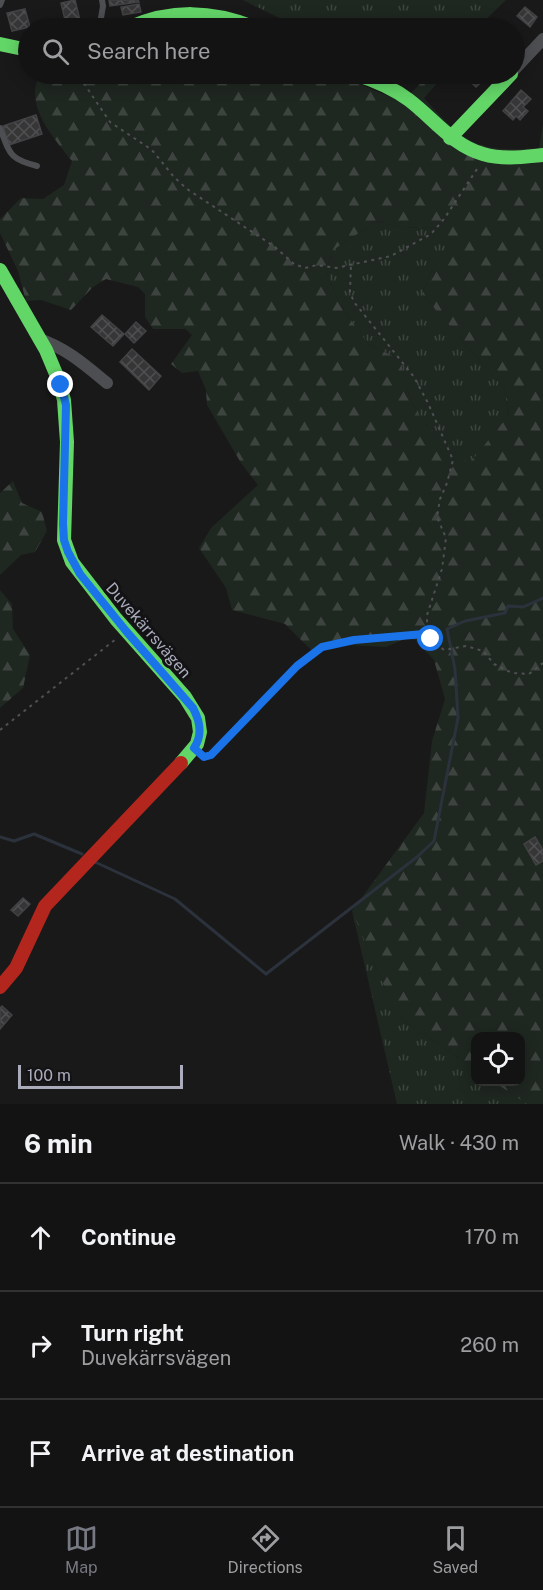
<!DOCTYPE html>
<html lang="en">
<head>
<meta charset="utf-8">
<style>
	body { margin:0; font-family:"Public Sans",sans-serif; background:#1c1c1c; color:#f1f3f6 }
	.controls { position:absolute; right:18px; bottom:18px; display:grid; overflow:hidden; border-radius:12px; box-shadow:0 3px 15px #0003 }
	.controls button { width:54px; height:54px; display:grid; place-items:center; padding:0; border:0; border-bottom:2px solid #323233; background:#131313; color:#f1f3f6; font:30px sans-serif }
	.scale { position:absolute; left:18px; bottom:15px; width:165px; box-sizing:border-box; padding-left:6px; border:3px solid #aaacbb; border-top:0; font-size:16px; line-height:21px; white-space:nowrap; color:#aaacbb; -webkit-text-stroke:4px #131315; paint-order:stroke }
	.stop { position:absolute; width:18px; height:18px; margin:-14px; border:4px solid #1a73e8; border-radius:50%; background:#fff }
	.stop.end { background:#1a73e8; border-color:#fff; box-shadow:0 2px 6px #0008 }
	.list { margin:0; padding:0; list-style:none }
	h2 { display:flex; justify-content:space-between; align-items:center; height:78px; margin:0; padding:0 24px; font-size:26px }
	h2 small { font-size:20px; font-weight:400; color:#9d9ea0 }
	.list li { display:grid; grid-template-columns:39px 1fr auto; gap:18px; align-items:center; box-sizing:border-box; height:108px; padding:0 24px; border-top:2px solid #323233 }
	.list b { display:block; font-size:22px; white-space:nowrap }
	.list p { margin:0; font-size:20px; white-space:nowrap; color:#9d9ea0 }
	.list em { font-size:20px; font-style:normal; color:#9d9ea0 }
	.icon { flex:none; width:33px; height:33px; fill:none; stroke:currentColor; stroke-width:2; stroke-linecap:round; stroke-linejoin:round }
	.map { position:relative; flex:none; width:543px; height:1104px; overflow:hidden }
	.search { position:absolute; background:#131313; box-shadow:0 3px 15px #0003; left:18px; right:18px; top:18px; height:66px; display:flex; align-items:center; gap:15px; box-sizing:border-box; padding:0 21px; border-radius:33px; color:#9d9ea0; font-size:22px }
	.sheet { height:402px; background:#131313 }
	nav { display:flex; justify-content:space-around; align-items:center; box-sizing:border-box; height:84px; border-top:2px solid #323233; background:#131313; font-size:16px; color:#9d9ea0 }
	nav a { display:grid; justify-items:center; gap:3px }
	nav .on { color:#777982 }
	.map>svg:first-child { display:block }
</style>
</head>
<body>
<div class="map">
<svg width="543" height="1104" viewBox="0 0 543 1104">
	<defs>
		<pattern id="grass-tufts" width="24" height="20" patternUnits="userSpaceOnUse" patternTransform="scale(1.5)"><rect width="24" height="20" fill="#1f2721"/><path d="M3 7l-1-3M5 7V3M7 7l1-3M15 17l-1-3M17 17v-4M19 17l1-3" fill="none" stroke="#3d443f"/></pattern>
		<pattern id="forest-firs" width="22" height="20" patternUnits="userSpaceOnUse" patternTransform="scale(1.5)"><rect width="22" height="20" fill="#1f2721"/><path d="M5 1l3.5 6h-7zM16 11l3.5 6h-7z" fill="#3d443f"/></pattern>
		<pattern id="building-cross-hatch" width="8" height="8" patternUnits="userSpaceOnUse" patternTransform="scale(1.5)"><rect width="8" height="8" fill="#363637"/><path d="M0 0l8 8M0 8l8-8" fill="none" stroke="#505052"/></pattern>
	</defs>
	<rect width="100%" height="100%" fill="#191919"/>
	<!-- grass -->
	<path fill="url(#grass-tufts)" d="M243,0H506L477,28H300Z
		M377,221L399,227L439,228L450,249L432,270L422,294L504,388L509,416L469,465L419,418L405,384L401,360L368,344L339,303L326,271L333,250Z
		M352,911L397,1016L475,1069L476,1082H494L527,1104H397Z"/>
	<!-- forest -->
	<path fill="url(#forest-firs)" fill-rule="evenodd" d="M39,74H336L402,102L430,74H445L424,98C464,143 476,153 539,148L543,123V1104H527L494,1082H520V1036H476L475,1069L397,1016L352,911L424,813L432,741L445,699L434,660L415,640L407,638L386,647L349,645L312,651L285,624L232,610L226,588L199,548L211,528L258,485L241,463L207,405L206,390L198,371L182,373L171,364L192,335L185,329H153L145,317V294L138,287L106,279L93,287L71,310L41,300L26,301L18,271L0,233V219L21,198L43,199L64,185L72,161C57,142 35,118 35,93C35,86 38,79 39,74ZM377,221L399,227L439,228L449,249L432,270L422,294L504,388L509,415L469,464L419,418L405,384L401,360L368,344L339,303L326,271L333,250Z
		M13,481L22,503L42,512L47,531L35,552L21,555L0,575V493Z
		M0,590L12,604L13,629L30,655L23,688L0,708Z"/>
	<g fill="none" stroke-linecap="round" stroke-linejoin="round">
		<!-- stream -->
		<path stroke="#2b323c" stroke-width="3" d="M0,837L14,841L34,834L82,854
			M95,862L175,899L266,974L417,857L434,841L458,718L455,669L447,629L465,621L505,613L508,606L523,607L543,598"/>
	</g>
	<!-- building -->
	<path fill="url(#building-cross-hatch)" stroke="#424245" stroke-width="1.5" d="M75,0L80,20L66,24L61,3Z
		M109,0H138L139,2L110,6Z
		M139,4L141,12L123,15L121,7Z
		M525,7L537,17L530,27L517,16Z
		M25,9L30,27L12,31L7,13Z
		M463,74H484L487,77L476,87Z
		M521,90L531,99L523,107L528,111L520,120L516,116L513,120L503,111Z
		M36,115L42,134L9,145L3,126Z
		M102,315L124,334L113,346L91,327Z
		M136,322L146,331L134,343L125,334Z
		M132,349L161,376L149,390L120,362Z
		M535,837L543,850V861L536,865L524,844Z
		M23,898L30,904L18,916L11,910Z
		M2,1006L12,1015L0,1029V1008Z"/>
	<g fill="none" stroke-linecap="round" stroke-linejoin="round">
		<!-- path -->
		<path stroke="#4f4f54" stroke-width="2" stroke-dasharray="3 4.5" stroke-linecap="butt" d="M72,74L85,85L110,122L152,150L174,177L187,189L275,247L294,264L305,268L317,265L336,268L391,256L431,234L444,219L479,166
			M424,634L444,650L466,646L483,651L494,664L512,673L529,674L543,663
			M0,730L116,639
			M205,757L211,755L297,666L322,647L354,640L415,635L427,632V615L442,569L446,538L437,517L440,499L447,483L453,460L428,403L414,377L354,302L350,292L351,264"/>
		<!-- lane -->
		<path stroke="#4d4e52" stroke-width="6" d="M0,5L2,0
			M101,18L103,6L102,0
			M0,128C10,154 9,159 37,166"/>
		<!-- street -->
		<path stroke="#4d4e52" stroke-width="12" d="M514,70L543,39
			M39,339C66,348 85,365 107,383"/>
		<!-- fast -->
		<path stroke="#63d668" stroke-width="14" d="M128,28C171,9 212,10 256,28
			M0,44L28,50
			M355,74C374,80 393,88 409,100C434,119 452,145 483,154C503,160 523,157 543,155
			M450,138L511,74
			M0,270L46,350L59,381L64,400L67,442L64,540L72,562L116,619L185,697L198,718L200,732L197,744L181,763"/>
		<!-- jam -->
		<path stroke="#b3261e" stroke-width="14" d="M0,987L16,968L45,906L181,763"/>
	</g>
	<g fill="none" stroke-linecap="round" stroke-linejoin="round">
		<!-- route -->
		<path stroke="#1a73e8" stroke-width="8" d="M61,385L66,405L63,524L64,540L68,552L80,574L126,631L193,708C200,721 203,735 194,748L204,757L211,755L297,666L322,647L354,640L424,634L431,639"/>
	</g>
	<g text-anchor="middle" stroke-width="6" stroke-linejoin="round" paint-order="stroke">
		<!-- street labels -->
		<g font-size="16" fill="#aaacbb" stroke="#131315">
			<text transform="translate(149 630) rotate(49)" y="6">Duvekärrsvägen</text>
		</g>
	</g>
</svg>
<div class="controls">
<button><svg class="icon" aria-label="locate" viewBox="0 0 24 24"><circle cx="12" cy="12" r="6"/><path d="M12 2v4M12 18v4M2 12h4M18 12h4"/></svg></button>
</div>
<div class="scale">100 m</div>
<div class="stop" style="left:431px;top:639px"></div>
<div class="stop end" style="left:61px;top:385px"></div>
<div class="search"><svg class="icon" aria-label="search" viewBox="0 0 24 24"><circle cx="10" cy="10" r="6"/><path d="M15 15l6 6"/></svg>Search here</div>
</div>
<section class="sheet">
<h2>6 min<small>Walk · 430 m</small></h2>
<ul class="list">
<li><svg class="icon" aria-label="ahead" viewBox="0 0 24 24"><path d="M12 20V5M6 11l6-6 6 6"/></svg><div><b>Continue</b></div><em>170 m</em></li>
<li><svg class="icon" aria-label="right" viewBox="0 0 24 24"><path d="M7 20v-9h11M14 6l5 5-5 5"/></svg><div><b>Turn right</b><p>Duvekärrsvägen</p></div><em>260 m</em></li>
<li><svg class="icon" aria-label="arrive" viewBox="0 0 24 24"><path d="M6 21V4h12l-3 4 3 4H6"/></svg><div><b>Arrive at destination</b></div></li>
</ul>
</section>
<nav>
<a class="on"><svg class="icon" aria-label="map" viewBox="0 0 24 24"><path d="M3 6l6-2 6 2 6-2v14l-6 2-6-2-6 2zM9 4v14M15 6v14"/></svg>Map</a>
<a><svg class="icon" aria-label="directions" viewBox="0 0 24 24"><path d="M12 3l9 9-9 9-9-9zM9 14v-3h6M13 9l2 2-2 2"/></svg>Directions</a>
<a><svg class="icon" aria-label="saved" viewBox="0 0 24 24"><path d="M7 4h10v16l-5-4-5 4z"/></svg>Saved</a>
</nav>
</body>
</html>
